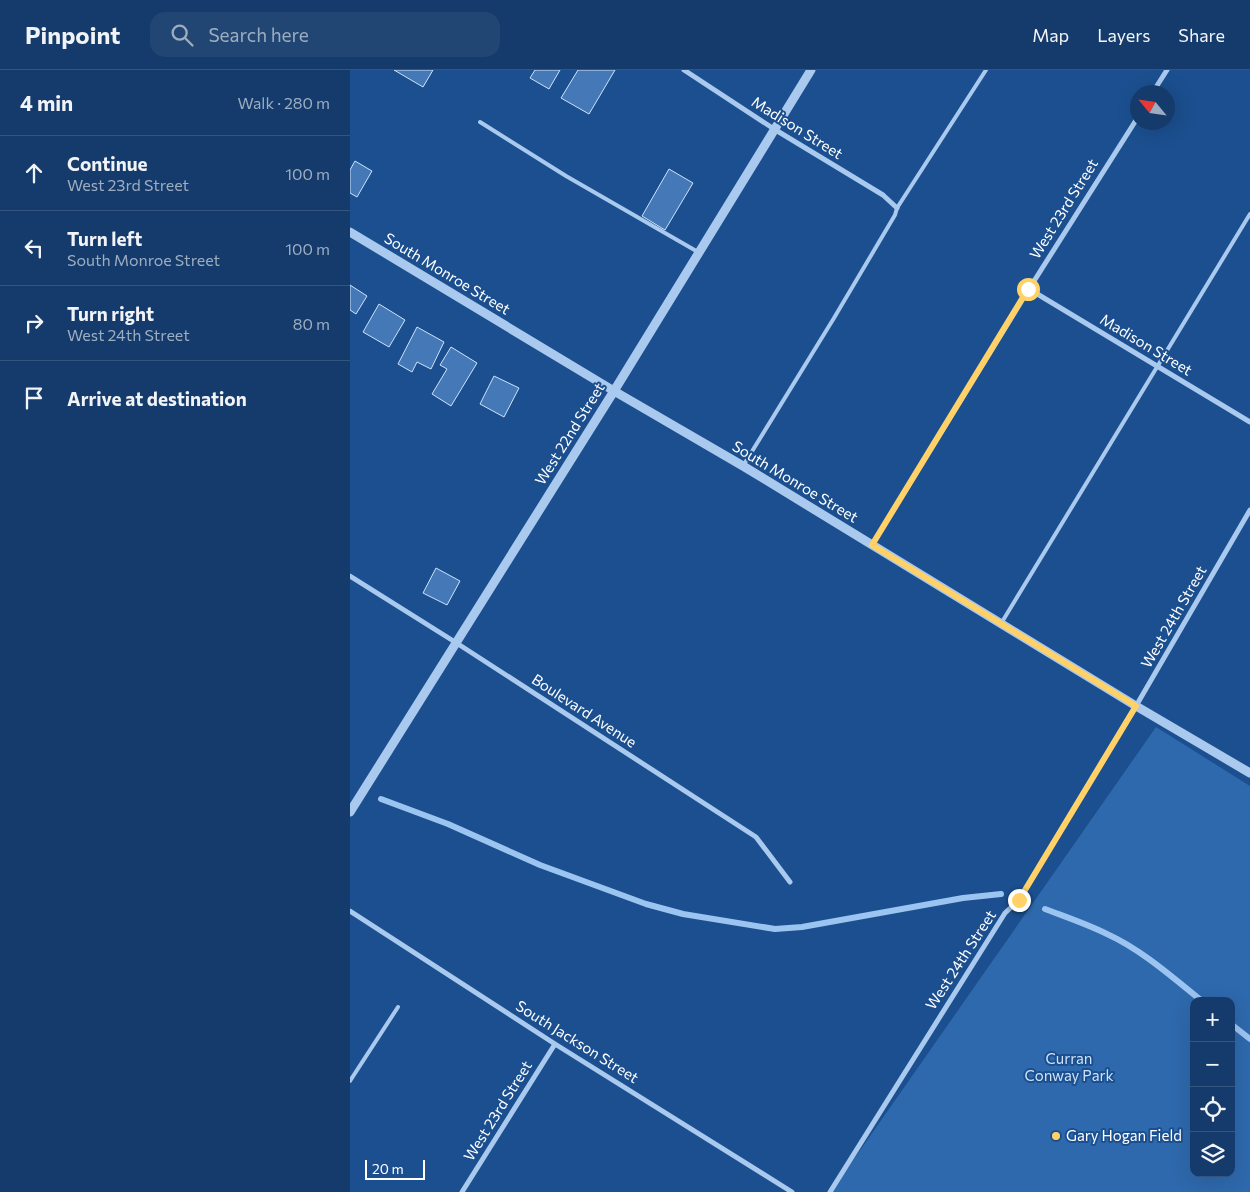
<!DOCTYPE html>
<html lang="en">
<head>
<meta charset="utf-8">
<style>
	body { margin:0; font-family:Commissioner,sans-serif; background:#214673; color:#f1f3f6 }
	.controls { position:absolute; right:15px; bottom:15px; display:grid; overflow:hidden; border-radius:10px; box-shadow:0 5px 20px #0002 }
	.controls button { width:45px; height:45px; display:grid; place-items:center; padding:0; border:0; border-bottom:1px solid #33557e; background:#143b6b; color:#f1f3f6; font:25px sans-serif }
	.compass { position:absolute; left:780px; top:15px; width:45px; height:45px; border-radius:50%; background:#143b6b; box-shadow:0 5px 20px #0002; rotate:299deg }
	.scale { position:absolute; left:15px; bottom:12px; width:60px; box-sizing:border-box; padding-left:5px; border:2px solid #fff; border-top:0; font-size:14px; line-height:18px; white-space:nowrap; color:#fff; -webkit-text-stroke:4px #1b4f8f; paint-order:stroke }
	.stop { position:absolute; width:15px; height:15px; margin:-11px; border:4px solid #ffd166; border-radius:50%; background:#fff }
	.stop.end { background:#ffd166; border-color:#fff; box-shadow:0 1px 5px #0008 }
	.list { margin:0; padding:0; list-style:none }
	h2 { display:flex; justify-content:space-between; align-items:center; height:65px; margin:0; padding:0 20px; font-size:21px }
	h2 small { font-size:16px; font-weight:400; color:#9dadc1 }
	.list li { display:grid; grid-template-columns:32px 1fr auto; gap:15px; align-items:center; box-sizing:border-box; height:75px; padding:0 20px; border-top:1px solid #33557e }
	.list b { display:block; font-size:19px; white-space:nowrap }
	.list p { margin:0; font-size:16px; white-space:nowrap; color:#9dadc1 }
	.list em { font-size:16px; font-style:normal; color:#9dadc1 }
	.icon { flex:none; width:28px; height:28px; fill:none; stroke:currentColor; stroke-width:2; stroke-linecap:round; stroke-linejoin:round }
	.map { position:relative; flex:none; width:900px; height:1122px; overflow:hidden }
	header { display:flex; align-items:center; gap:30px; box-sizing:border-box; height:70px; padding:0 25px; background:#143b6b; border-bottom:1px solid #33557e }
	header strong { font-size:24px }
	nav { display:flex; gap:28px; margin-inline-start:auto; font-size:18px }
	.search { width:350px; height:45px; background:#214673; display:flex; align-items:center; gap:12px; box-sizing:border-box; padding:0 18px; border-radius:15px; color:#9dadc1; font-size:19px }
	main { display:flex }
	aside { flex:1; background:#143b6b }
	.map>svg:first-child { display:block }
</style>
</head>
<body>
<header>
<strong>Pinpoint</strong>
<div class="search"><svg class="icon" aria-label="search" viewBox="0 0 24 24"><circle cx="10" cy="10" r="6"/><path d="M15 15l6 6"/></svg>Search here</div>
<nav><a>Map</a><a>Layers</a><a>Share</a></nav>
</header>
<main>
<aside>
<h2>4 min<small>Walk · 280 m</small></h2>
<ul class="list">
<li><svg class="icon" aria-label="ahead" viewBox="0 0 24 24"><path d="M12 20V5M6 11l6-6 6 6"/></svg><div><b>Continue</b><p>West 23rd Street</p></div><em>100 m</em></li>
<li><svg class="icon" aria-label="left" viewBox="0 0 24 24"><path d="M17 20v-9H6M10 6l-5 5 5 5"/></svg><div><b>Turn left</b><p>South Monroe Street</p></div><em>100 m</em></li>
<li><svg class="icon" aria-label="right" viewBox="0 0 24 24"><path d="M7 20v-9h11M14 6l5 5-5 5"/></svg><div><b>Turn right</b><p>West 24th Street</p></div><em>80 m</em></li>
<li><svg class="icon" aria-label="arrive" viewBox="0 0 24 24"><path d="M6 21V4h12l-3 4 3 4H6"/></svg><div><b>Arrive at destination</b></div></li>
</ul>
</aside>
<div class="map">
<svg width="900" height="1122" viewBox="0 0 900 1122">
	<rect width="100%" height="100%" fill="#1b4f8f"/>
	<!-- green -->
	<path fill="#2e69ad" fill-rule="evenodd" d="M806,657L900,716V1122H481ZM844,931H881V1103H844Z"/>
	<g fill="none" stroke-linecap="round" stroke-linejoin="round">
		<!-- stream -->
		<path stroke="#9cc4f0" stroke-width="6" d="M31,729L98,754L190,795L296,834L333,844L425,859L452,857L613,828L651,824
			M695,839C716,847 737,854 757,864C792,880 822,907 852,931
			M881,954L900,969"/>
	</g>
	<!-- building -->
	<path fill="#4478b7" stroke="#cfe3fa" d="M44,0H83L73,17Z
		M185,0H210L199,19L180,8Z
		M228,0H265L239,44L211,28Z
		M5,91L22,101L7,127L0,123V100Z
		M319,99L343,113L315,160L292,146Z
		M0,215L17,226L6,244L0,240Z
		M29,234L55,250L39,277L13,262Z
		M67,257L94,272L81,299L67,292L62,302L48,294Z
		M101,277L127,293L101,336L82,324L97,299L90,295Z
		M144,306L169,318L154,347L130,334Z
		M86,498L110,511L97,535L73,523Z"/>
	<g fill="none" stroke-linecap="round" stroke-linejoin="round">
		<!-- service -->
		<path stroke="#a9c9ee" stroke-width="4" d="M130,52L216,106L348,182
			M393,396L484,248L545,145L547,138L636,0
			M652,552L900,144
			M0,1011L48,937"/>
		<!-- minor -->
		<path stroke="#a9c9ee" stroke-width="5" d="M334,0L424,59L533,125L547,138
			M803,22L817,0
			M679,219L900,352
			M522,475L679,219L788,47
			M0,506L105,572L406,767L440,812
			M0,841L205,974L442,1122
			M112,1122L205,974
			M480,1122L655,843L669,830L786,636L900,440"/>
		<!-- tertiary -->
		<path stroke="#a9c9ee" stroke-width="9" d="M0,162L264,321L393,396L786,636L900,703
			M0,742L264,321L461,0"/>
	</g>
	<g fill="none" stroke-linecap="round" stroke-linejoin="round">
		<!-- route -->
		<path stroke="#ffd166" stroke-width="6" d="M669,830L786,636L522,475L678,219"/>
	</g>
	<!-- markers -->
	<circle fill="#ffd166" stroke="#1b4f8f" stroke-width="2" cx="706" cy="1066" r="5"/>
	<g text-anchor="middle" stroke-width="4" stroke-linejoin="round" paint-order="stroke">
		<!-- street labels -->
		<g font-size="15" fill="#fff" stroke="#1b4f8f">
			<text transform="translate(447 58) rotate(32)" y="5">Madison Street</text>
			<text transform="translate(714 139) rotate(-58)" y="5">West 23rd Street</text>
			<text transform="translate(97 204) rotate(31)" y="5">South Monroe Street</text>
			<text transform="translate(796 275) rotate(31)" y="5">Madison Street</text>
			<text transform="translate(220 364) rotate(-58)" y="5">West 22nd Street</text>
			<text transform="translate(445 412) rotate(31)" y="5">South Monroe Street</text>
			<text transform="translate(824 547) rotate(-60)" y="5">West 24th Street</text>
			<text transform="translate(234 641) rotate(33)" y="5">Boulevard Avenue</text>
			<text transform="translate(611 890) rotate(-57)" y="5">West 24th Street</text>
			<text transform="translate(227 972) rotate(32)" y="5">South Jackson Street</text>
			<text transform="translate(148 1041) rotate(-58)" y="5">West 23rd Street</text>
		</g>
		<!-- park labels -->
		<g font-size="15" fill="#cfe3fa" stroke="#1b4f8f">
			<text x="719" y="994">Curran<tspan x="719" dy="17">Conway Park</tspan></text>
		</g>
		<!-- poi labels -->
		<g font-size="15" fill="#fff" stroke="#1b4f8f" text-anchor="start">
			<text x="716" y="1071">Gary Hogan Field</text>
		</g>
	</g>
</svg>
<div class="controls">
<button>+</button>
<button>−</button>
<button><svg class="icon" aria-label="locate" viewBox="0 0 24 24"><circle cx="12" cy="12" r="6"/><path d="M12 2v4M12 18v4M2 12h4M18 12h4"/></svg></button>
<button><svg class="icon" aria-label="layers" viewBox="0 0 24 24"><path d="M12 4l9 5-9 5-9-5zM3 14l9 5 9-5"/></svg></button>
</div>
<svg class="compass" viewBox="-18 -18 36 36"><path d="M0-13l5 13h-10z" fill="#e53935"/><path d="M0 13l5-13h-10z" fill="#9dadc1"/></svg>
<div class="scale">20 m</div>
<div class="stop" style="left:678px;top:219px"></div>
<div class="stop end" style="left:669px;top:830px"></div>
</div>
</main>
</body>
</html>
